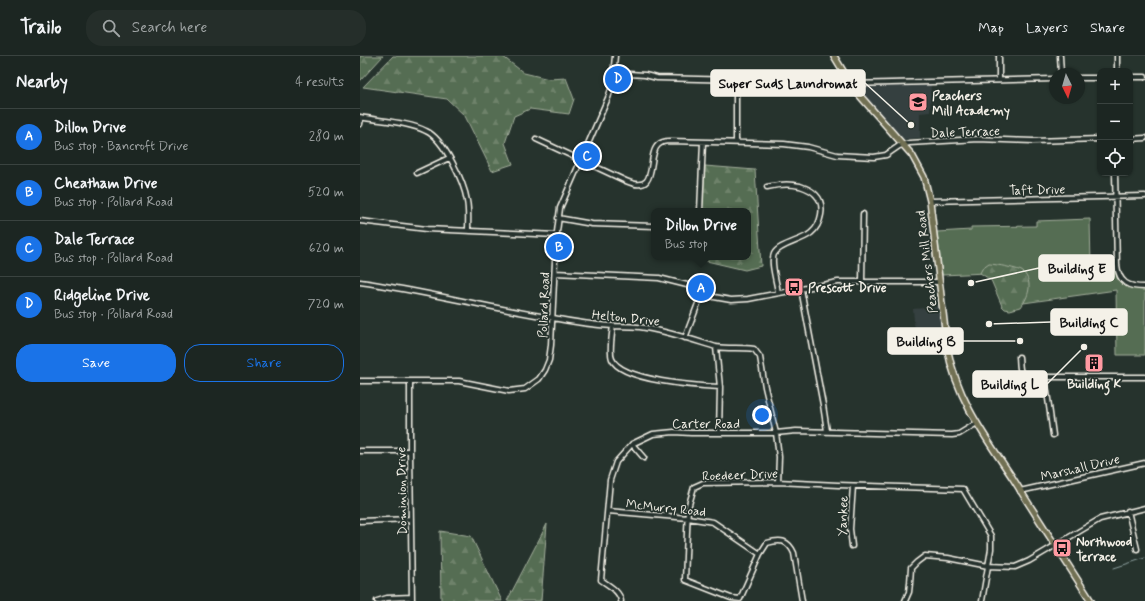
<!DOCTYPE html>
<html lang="en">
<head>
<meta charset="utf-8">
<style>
	body { margin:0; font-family:Mynerve,sans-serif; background:#252e2a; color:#f1f3f6 }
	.controls { position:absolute; right:12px; top:12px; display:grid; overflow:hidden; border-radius:8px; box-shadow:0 1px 3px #0004 }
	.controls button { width:36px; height:36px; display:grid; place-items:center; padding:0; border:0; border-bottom:1px solid #3a4340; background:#1c2622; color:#f1f3f6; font:20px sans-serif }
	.compass { position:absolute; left:689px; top:12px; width:36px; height:36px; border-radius:50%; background:#1c2622; box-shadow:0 1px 3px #0004; rotate:175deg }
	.you { position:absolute; left:402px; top:359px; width:14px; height:14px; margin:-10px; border:3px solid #fff; border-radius:50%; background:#1a73e8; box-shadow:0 0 0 6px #1a73e833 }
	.badge { display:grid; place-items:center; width:26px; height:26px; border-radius:50%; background:#1a73e8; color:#fff; font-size:13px; font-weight:700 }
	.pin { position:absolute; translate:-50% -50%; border:2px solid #fff; box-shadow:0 1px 4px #0006 }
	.popup { position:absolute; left:291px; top:152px; width:100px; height:52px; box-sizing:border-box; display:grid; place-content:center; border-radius:8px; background:#1c2622; filter:drop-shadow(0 1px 3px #0005); font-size:13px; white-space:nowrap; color:#a0a5a5 }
	.popup b { font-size:15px; color:#f1f3f6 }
	.popup::after { content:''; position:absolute; left:50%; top:100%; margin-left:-8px; border:8px solid transparent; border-top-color:#1c2622 }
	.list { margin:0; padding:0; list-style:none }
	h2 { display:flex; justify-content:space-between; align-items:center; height:52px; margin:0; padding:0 16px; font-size:17px }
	h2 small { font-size:13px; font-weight:400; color:#a0a5a5 }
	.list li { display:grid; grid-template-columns:26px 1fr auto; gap:12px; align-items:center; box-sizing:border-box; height:56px; padding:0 16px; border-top:1px solid #3a4340 }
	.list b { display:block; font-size:15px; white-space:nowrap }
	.list p { margin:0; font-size:13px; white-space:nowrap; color:#a0a5a5 }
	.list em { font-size:13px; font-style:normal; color:#a0a5a5 }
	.actions { display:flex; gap:8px; padding:12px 16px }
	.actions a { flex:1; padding:9px 0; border:1px solid #1a73e8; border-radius:16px; text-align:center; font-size:14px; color:#1a73e8 }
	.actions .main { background:#1a73e8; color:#fff }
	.icon { flex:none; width:22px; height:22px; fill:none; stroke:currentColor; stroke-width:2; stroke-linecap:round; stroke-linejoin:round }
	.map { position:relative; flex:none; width:785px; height:545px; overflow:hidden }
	header { display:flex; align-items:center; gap:24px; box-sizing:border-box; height:56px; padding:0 20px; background:#1c2622; border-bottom:1px solid #3a4340 }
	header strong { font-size:19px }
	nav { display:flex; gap:22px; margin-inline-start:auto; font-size:14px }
	.search { width:280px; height:36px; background:#252e2a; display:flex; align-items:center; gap:10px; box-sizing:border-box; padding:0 14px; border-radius:16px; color:#a0a5a5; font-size:15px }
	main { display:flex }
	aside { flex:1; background:#1c2622 }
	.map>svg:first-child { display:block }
</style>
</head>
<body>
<header>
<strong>Trailo</strong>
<div class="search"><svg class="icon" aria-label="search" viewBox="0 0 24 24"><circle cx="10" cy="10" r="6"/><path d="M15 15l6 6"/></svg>Search here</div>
<nav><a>Map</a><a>Layers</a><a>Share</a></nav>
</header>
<main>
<aside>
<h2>Nearby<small>4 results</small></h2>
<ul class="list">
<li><span class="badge">A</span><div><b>Dillon Drive</b><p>Bus stop · Bancroft Drive</p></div><em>280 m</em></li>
<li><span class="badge">B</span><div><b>Cheatham Drive</b><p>Bus stop · Pollard Road</p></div><em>520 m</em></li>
<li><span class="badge">C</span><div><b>Dale Terrace</b><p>Bus stop · Pollard Road</p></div><em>620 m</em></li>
<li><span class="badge">D</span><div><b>Ridgeline Drive</b><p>Bus stop · Pollard Road</p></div><em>720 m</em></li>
</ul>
<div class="actions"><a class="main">Save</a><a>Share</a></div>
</aside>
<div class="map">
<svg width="785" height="545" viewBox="0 0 785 545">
	<defs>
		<pattern id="forest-firs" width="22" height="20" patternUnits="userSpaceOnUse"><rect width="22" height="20" fill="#556d52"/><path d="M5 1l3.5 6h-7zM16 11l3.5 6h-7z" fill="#6e826b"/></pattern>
	</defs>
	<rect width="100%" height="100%" fill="#26332d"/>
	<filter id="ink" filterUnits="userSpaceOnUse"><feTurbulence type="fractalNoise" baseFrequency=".025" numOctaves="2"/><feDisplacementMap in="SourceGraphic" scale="8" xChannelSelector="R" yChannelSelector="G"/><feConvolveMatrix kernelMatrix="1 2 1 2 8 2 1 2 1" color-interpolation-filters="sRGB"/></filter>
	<g filter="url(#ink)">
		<!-- built -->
		<path fill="#364040" d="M571,22L570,56L560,57V82L536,84L514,59L519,55L501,35L500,24Z
			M587,250L591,291L557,299L553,253Z"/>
		<!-- green -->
		<path fill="#556d52" stroke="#a4af9d" d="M730,163L731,210L754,209C756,229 767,233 785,233V299H757L756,234L642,250L638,226L627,217L582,219L577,176L611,174V171L676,170V165Z"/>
		<!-- forest -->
		<path fill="url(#forest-firs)" stroke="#a4af9d" d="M0,0H23L0,25Z
			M33,0H142L164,17L189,23L206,22L214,43L209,58L170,53L154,60L145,87L153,108L132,115L105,60L87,43L3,31Z
			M345,110L395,114L401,210L385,214L338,203L339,201H388V155H342Z
			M629,208C635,208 660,213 663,216C674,227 668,241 661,251L650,254L645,253L642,250L631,224L620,217L622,213Z
			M187,468L181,545H147Z
			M80,475L111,480L142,545H81Z"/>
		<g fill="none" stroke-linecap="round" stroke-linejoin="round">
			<!-- stream -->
			<path stroke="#8fa2a1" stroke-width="1" d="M754,512L785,502"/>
			<defs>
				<path id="minor" d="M700,0L701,18
					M757,15V0
					M253,17L285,19L297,22L423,25
					M770,21H785
					M719,22H740
					M639,24V0
					M491,28L695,23
					M0,61C20,65 49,66 66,75C84,83 104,126 107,145C109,154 108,166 108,175
					M0,68L1,62
					M176,83L266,125C300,140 286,100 298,89C301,86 306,85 310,85L424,88L448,91L477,99L514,101L526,99L539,90L549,87L618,83L673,85L740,83
					M770,83L785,82
					M376,86V23
					M57,117L89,102
					M755,117L757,209C759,227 768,231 785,231
					M407,131C419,128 428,127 440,130C446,132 452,134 456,139C466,149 461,169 451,177C442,185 419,188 414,198C410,206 417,227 418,237
					M570,145L785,140
					M340,155L343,86
					M198,162L232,168L294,170
					M0,165L67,173L196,179
					M195,217L299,222L327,229L354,241L371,244L388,243L478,226H579
					M0,226C65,235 128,252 193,262C213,266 234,269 253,270C264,270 275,270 286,272C310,276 333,284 356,291C369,293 381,291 394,293L400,301L405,331L416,377L419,401L418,426
					M502,227L503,158
					M441,233L463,349L467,375
					M253,270C252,278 249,296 252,303C261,325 338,330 360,331
					M325,282L342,237
					M356,291L360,331L359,377
					M659,301C660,308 658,319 667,321H785
					M685,321L693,379
					M0,325H99L149,335L165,333L179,323L185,314L189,304L191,289L196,184L200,152L248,42L252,30L255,0
					M50,325V395L52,545
					M272,388L284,402
					M0,395H50
					M660,435L785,407
					M248,455L328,462L353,466L400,498
					M768,455L777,493
					M0,465L51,463
					M492,490L490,473L493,430
					M17,545L27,542L52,541
					M261,545C260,535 248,529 241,524L250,424L256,406L272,388L293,378L314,376L331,377H416L436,375L592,379L599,378L617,367
					M442,545L434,497C428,484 421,483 407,487L400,498L380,543L371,542L325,524L328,452L334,431L343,427L418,426L478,429L603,433L631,480V493L622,545
					M545,545L549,536L550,527L551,512L557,506L565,500L588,502L628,510L655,511L669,505L740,463L785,452"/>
				<path id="major" d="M474,0L494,33L552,99L564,121L570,145L587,291C597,343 624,379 652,421C678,463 705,504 731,545"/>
			</defs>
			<!-- minor casing -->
			<use href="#minor" stroke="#f4f1e8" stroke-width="7"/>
			<!-- major casing -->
			<use href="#major" stroke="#f4f1e8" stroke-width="8"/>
			<!-- minor -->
			<use href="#minor" stroke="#26332d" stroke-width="4"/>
			<!-- major -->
			<use href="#major" stroke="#716f52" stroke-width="5"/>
		</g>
	</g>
	<!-- icons -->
	<defs>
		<symbol id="school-square" viewBox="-11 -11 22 22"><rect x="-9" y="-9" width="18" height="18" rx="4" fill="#ff9aa2" stroke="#26332d"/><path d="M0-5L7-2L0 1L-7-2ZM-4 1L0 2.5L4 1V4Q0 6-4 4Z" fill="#111"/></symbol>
		<symbol id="bus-square" viewBox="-11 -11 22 22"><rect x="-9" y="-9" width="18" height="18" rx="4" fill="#ff9aa2" stroke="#26332d"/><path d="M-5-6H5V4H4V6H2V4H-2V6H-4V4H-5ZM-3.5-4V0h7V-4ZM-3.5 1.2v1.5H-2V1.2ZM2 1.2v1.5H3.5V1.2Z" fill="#111"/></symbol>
		<symbol id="building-square" viewBox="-11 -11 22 22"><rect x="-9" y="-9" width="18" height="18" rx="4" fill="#ff9aa2" stroke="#26332d"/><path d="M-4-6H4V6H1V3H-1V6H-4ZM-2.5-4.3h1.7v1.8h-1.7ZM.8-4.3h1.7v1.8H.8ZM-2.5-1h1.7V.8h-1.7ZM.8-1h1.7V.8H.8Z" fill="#111"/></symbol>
	</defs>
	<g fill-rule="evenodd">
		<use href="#school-square" x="547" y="35" width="22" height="22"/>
		<use href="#bus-square" x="423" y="220" width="22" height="22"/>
		<use href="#building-square" x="723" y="296" width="22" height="22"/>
		<use href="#bus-square" x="691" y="481" width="22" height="22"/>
	</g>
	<g text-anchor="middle" stroke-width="3.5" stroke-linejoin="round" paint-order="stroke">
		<!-- poi labels -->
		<g font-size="13" font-weight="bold" fill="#f4f1e8" stroke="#26332d" text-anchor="start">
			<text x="572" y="44">Peachers<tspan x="572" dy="15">Mill Academy</tspan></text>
			<text x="448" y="236">Prescott Drive</text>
			<text x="734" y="332" text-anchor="middle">Building K</text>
			<text x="716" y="490">Northwood<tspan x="716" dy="15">Terrace</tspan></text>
		</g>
		<!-- street labels -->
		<g font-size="13" fill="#f4f1e8" stroke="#26332d">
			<text transform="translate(605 75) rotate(-2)" y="5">Dale Terrace</text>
			<text transform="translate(677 133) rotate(-1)" y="5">Taft Drive</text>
			<text transform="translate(566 206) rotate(-97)" y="5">Peachers Mill Road</text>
			<text transform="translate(183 249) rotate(-88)" y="5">Pollard Road</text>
			<text transform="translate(266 261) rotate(6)" y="5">Helton Drive</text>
			<text x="346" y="372">Carter Road</text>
			<text transform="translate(720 411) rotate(-13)" y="5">Marshall Drive</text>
			<text transform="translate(380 418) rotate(-2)" y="5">Roedeer Drive</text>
			<text transform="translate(41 435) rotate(-91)" y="5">Dominion Drive</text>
			<text transform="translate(306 451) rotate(6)" y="5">McMurry Road</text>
			<text transform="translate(482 460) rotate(-88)" y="5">Yankee</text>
		</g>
	</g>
	<!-- callouts -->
	<path fill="none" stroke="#f4f1e8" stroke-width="1.5" d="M551 69L505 27M611 227L679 212M629 268L691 266M660 285L603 285M724 291L687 328"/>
	<g fill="#f4f1e8" stroke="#26332d" stroke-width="1.5">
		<circle cx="551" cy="69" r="4"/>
		<circle cx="611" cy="227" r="4"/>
		<circle cx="629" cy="268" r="4"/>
		<circle cx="660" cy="285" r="4"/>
		<circle cx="724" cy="291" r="4"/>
	</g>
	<g fill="#f4f1e8" stroke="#f4f1e8" stroke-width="1.5">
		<rect x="351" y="14" width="154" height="26" rx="4"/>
		<rect x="679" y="199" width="75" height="26" rx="4"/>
		<rect x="691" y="253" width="76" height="26" rx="4"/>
		<rect x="528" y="272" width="75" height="26" rx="4"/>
		<rect x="613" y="315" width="74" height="26" rx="4"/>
	</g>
	<g font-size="14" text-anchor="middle" font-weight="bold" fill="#111">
		<text x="428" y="32">Super Suds Laundromat</text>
		<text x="717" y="217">Building E</text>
		<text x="729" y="271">Building C</text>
		<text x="566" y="290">Building B</text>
		<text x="650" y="333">Building L</text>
	</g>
</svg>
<div class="controls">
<button>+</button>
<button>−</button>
<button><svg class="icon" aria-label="locate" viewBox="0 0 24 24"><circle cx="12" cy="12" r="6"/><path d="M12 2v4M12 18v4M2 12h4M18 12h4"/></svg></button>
</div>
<svg class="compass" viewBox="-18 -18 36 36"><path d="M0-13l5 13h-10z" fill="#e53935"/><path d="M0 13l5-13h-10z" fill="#a0a5a5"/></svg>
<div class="you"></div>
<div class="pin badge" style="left:341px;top:232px">A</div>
<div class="popup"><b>Dillon Drive</b>Bus stop</div>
<div class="pin badge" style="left:199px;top:191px">B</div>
<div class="pin badge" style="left:227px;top:100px">C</div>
<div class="pin badge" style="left:258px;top:23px">D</div>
</div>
</main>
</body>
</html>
